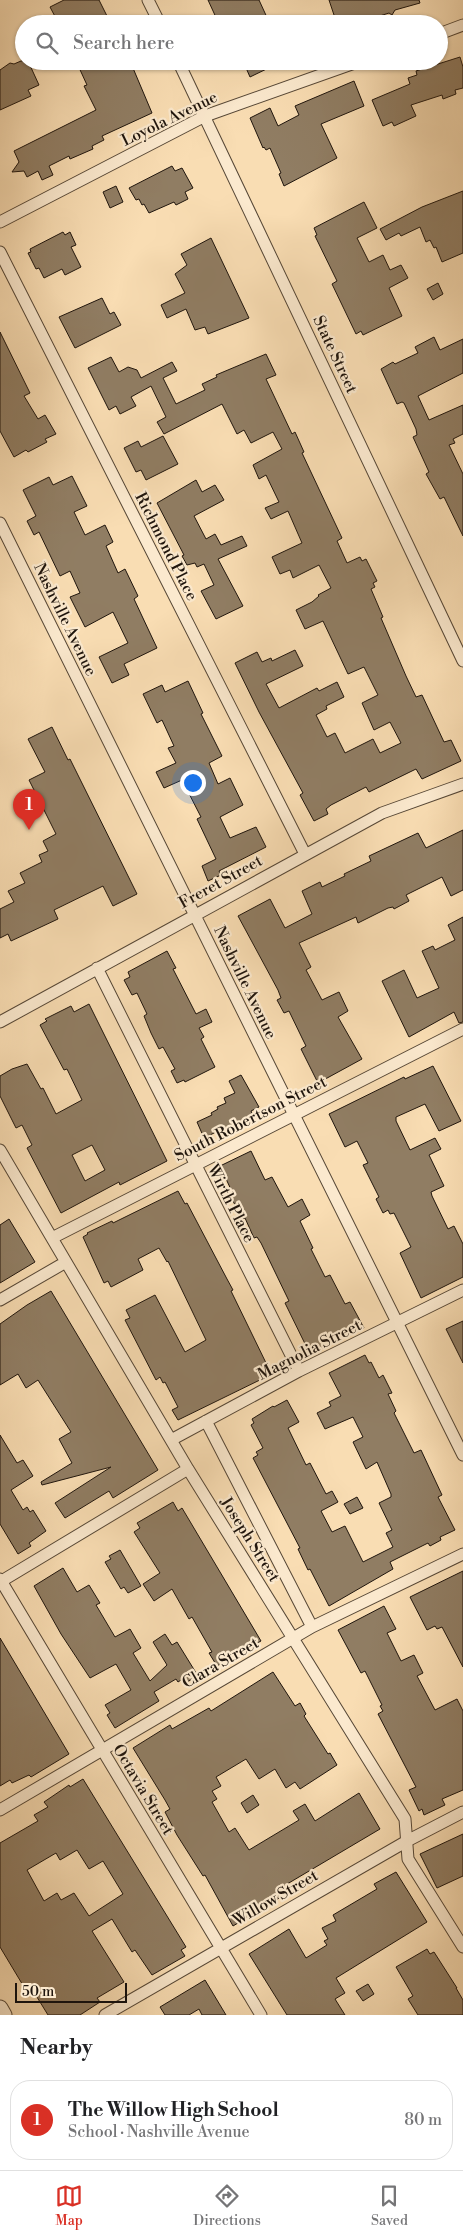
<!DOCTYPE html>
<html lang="en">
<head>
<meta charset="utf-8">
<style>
	body { margin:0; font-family:"Libre Bodoni",serif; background:#f2f2f2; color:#202124 }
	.scale { position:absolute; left:15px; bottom:12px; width:112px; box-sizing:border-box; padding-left:5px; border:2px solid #1f150d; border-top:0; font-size:14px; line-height:18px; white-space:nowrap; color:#1f150d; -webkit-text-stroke:4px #fbe9ce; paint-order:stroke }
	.you { position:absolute; left:192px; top:782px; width:18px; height:18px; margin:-12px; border:4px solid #fff; border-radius:50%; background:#1a73e8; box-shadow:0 0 0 8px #1a73e833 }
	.badge { display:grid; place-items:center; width:32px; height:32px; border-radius:50%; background:#d93025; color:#fff; font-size:16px; font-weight:700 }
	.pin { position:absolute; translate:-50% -41px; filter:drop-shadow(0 1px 2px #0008) }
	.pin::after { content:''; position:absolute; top:26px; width:18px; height:15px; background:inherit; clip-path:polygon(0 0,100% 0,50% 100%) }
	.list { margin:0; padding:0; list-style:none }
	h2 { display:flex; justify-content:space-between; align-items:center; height:65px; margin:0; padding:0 20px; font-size:21px }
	h2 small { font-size:16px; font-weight:400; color:#757577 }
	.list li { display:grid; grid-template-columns:32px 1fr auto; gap:15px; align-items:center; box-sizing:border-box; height:80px; margin:0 10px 10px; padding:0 10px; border:1px solid #e0e0e0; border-radius:20px }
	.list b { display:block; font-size:19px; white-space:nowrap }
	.list p { margin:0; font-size:16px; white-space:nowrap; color:#757577 }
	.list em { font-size:16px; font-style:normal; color:#757577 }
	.icon { flex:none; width:28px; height:28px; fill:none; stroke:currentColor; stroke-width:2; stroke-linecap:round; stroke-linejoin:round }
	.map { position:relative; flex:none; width:463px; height:2015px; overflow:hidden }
	.search { position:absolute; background:#fff; box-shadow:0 1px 4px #0004; left:15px; right:15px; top:15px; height:55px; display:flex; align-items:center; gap:12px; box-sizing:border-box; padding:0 18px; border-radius:28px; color:#757577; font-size:19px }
	.sheet { height:155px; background:#fff }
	nav { display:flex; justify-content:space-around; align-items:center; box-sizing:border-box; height:70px; border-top:1px solid #e0e0e0; background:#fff; font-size:14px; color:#757577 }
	nav a { display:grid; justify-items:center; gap:2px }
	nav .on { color:#d93025 }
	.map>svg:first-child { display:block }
</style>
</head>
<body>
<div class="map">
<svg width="463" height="2015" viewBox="0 0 463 2015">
	<rect width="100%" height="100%" fill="#f9ddb3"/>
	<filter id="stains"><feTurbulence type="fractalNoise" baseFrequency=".004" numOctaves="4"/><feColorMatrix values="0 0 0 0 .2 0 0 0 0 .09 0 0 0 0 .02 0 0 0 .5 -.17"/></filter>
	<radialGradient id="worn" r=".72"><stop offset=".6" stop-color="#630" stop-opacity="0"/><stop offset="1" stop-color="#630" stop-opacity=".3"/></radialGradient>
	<!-- building -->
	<path fill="#907d63" stroke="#1f150d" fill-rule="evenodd" d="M64,0H99L111,24H59L50,7Z
		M208,0H259L270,24H219Z
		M329,0H419L420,3L395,10L392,15L389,13L355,24H337Z
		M460,57L463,67V88L455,90L456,94L443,99L442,95L411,105L416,116L394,126L392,122L383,126L372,100L410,84L408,78L417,75L416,71Z
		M21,61H28L39,85L28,90L31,96L0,110V70L10,63L14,64Z
		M76,61H130L152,113L102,136L104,140L92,146L93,149L70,159L69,156L49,166L53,175L42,180L38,171L27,177L24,171L12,172L19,162L14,151L96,110L84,86L87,85Z
		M243,61H283L250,77Z
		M354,81L364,106L321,124L337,158L284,186L279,174L281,173L270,148L266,150L264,147L263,148L250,118L270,108L278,126L299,115L295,106Z
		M172,166L175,171L182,168L193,188L185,192L188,199L176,205L174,202L149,213L144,204L142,205L139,199L136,200L129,188Z
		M116,186L123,202L110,208L103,192Z
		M463,191V253L442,262L436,247L434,248L430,240L426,242L420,227L401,236L399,233L386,240L380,229L422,207Z
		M364,202L377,228L357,238L369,262L383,255L390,270L401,265L408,278L389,288L402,316L363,335L361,331L356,334L332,284L337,281L315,236L317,235L314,228Z
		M63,232L65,235L70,232L76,245L71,247L81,267L65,275L62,269L44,278L39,268L36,269L28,253L31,252L30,249Z
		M211,238L249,318L208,334L205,327L195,330L186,309L167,318L161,305L185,293L175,274L187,265L181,254Z
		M438,283L443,294L433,300L427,289Z
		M102,298L110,314L114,312L121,325L75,348L59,317Z
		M0,332L30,393L24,396L38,419L45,415L56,434L45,439L47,442L28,452L26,450L14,457L0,431Z
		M434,337L440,350L463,339V373L418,396L429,420L463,405V434L453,439L455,443L449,445L463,474V536L444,497L440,499L426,474L429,472L413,437L417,435L416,429L404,403L402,402L397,404L381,369L393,362L395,364L418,353L415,347Z
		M266,354L276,375L266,379L292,434L295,432L304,452L302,453L342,538L337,541L347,563L360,557L362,561L366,559L377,581L373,583L375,587L371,589L383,617L381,618L406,676L416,697L422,695L444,742L451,740L461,761L422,779L416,769L369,792L366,787L331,805L326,809L328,814L314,821L300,795L303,793L259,712L235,663L257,652L262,662L271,658L272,661L295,650L303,666L266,684L279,708L317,688L319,691L337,682L344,697L326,706L327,709L316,715L327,737L335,733L345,753L373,739L380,753L401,743L390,722L374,730L362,703L378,695L364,667L348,674L323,621L305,629L296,610L312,602L319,596L318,595L331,588L319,565L293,578L290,570L280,574L272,557L302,543L288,511L271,519L265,508L279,502L266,475L259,479L253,465L282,449L273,432L251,443L244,430L237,434L222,404L164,434L157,422L166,417L151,386L131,397L136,406L120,414L116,406L109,410L88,368L111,357L119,372L128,367L137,370L141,378L172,362L177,371L163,378L176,404L205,390L202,384L217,377L216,375Z
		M163,436L178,464L146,480L141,470L136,472L124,448L138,441L141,447Z
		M72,476L87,506L74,512L85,535L105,525L113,542L106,546L118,573L125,569L138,596L134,599L157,648L124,664L129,675L112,683L99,657L128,643L113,612L85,627L70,597L80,593L70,571L60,576L39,532L34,535L27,521L36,516L23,490L49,477L53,485Z
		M196,480L202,492L215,485L224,500L194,516L206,539L215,534L221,545L242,536L247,546L218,559L243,606L216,619L201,591L214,585L204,564L197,567L195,563L187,565L182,556L184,555L157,503Z
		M188,681L203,713L201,714L222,756L209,763L218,784L230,778L243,805L220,817L230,838L256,827L266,847L219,871L221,875L208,881L202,866L216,859L197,819L201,817L182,780L164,788L156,772L176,763L168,748L174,746L162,720L157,723L143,694L162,685L165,692Z
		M52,727L68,760L70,759L137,894L113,906L103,886L54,910L58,919L11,941L8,934L0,938V909L14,902L8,891L25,883L20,873L42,862L39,855L48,851L43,841L56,834L29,780L45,772L28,739Z
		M463,830V890L451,896L442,877L406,895L409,901L394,909L393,907L388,908L358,923L356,917L299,943L311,967L306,970L322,1000L339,992L348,1011L338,1017L362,1059L318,1083L301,1049L306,1046L303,1040L289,1011L284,1013L277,1000L281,998L278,990L238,916L270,899L285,928L312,914L302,891L320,882L322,887L345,876L344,874L371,861L369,856L418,833L426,848Z
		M463,917V1022L459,1023L454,1012L409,1037L382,981L404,970L417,998L439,988L422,951L433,946L435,950L455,940L448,925Z
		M167,951L176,968L173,969L196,1014L206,1009L212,1022L199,1028L204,1037L201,1039L215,1067L185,1082L184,1080L177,1083L171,1071L175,1069L163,1047L159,1049L151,1033L144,1016L147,1014L137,993L132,995L124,980L130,977L128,972Z
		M89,1004L167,1161L120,1185L119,1182L61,1213L27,1148L32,1145L22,1125L16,1128L0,1096V1076L12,1069L27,1064L41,1089L43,1088L56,1114L82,1100L67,1069L64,1070L40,1025L47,1021L45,1019L71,1006L74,1012ZM92,1145L105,1170L85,1181L72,1155Z
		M433,1066L461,1121L439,1131L425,1104L396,1117V1121L410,1150L435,1138L441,1149L429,1155L444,1186L431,1192L432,1196L448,1229L454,1226L463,1244V1277L421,1298L400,1253L411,1247L394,1213L390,1214L388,1210L383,1213L376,1199L379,1197L363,1165L368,1163L357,1141L345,1147L329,1114L404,1077L405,1079Z
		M241,1075L259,1107L251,1111L254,1118L220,1135L218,1131L204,1138L197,1122L212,1115L211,1113L218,1109L217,1107L226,1103L224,1098L235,1093L229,1081Z
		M251,1151L265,1180L272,1177L288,1207L302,1199L310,1215L300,1221L313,1248L311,1249L325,1277L330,1275L345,1304L350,1302L364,1328L310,1354L285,1303L289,1301L261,1243L257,1237L254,1238L245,1218L242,1219L231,1197L234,1196L220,1166Z
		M178,1191L185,1204L187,1203L227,1279L233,1290L231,1291L268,1367L265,1369L268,1376L178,1420L172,1410L178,1407L165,1382L163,1383L160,1377L156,1380L125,1320L130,1318L126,1310L155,1295L185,1352L206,1340L168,1261L167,1262L159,1248L138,1259L143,1270L111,1287L108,1281L104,1283L83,1237L88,1234L87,1233L112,1221L113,1223Z
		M9,1219L35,1262L0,1283V1225Z
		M51,1291L158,1470L113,1498L109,1491L65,1518L55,1503L111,1467L42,1485L41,1482L72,1463L59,1439L71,1432L38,1380L26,1388L18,1374L0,1385V1324L27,1305Z
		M463,1321V1363L446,1329Z
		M365,1355L369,1363L371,1362L379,1378L383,1375L392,1393L388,1394L396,1411L394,1413L414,1453L421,1450L442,1495L438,1497L455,1530L440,1537L441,1540L430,1546L428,1543L390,1562L393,1569L329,1606L310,1569L308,1570L298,1549L300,1548L253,1458L258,1455L256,1452L263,1448L251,1425L254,1423L252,1419L273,1406L274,1407L287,1400L299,1422L288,1428L306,1465L310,1463L326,1494L332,1491L338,1502L321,1511L332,1532L345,1526L363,1562L393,1547L386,1533L392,1530L379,1503L391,1497V1494L377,1462L366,1469L353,1442L363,1437L353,1417L325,1429L317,1413L331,1406L329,1402L341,1396L329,1373Z
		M0,1435L17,1463L23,1460L33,1476L11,1490L23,1510L27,1507L30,1512L33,1510L46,1531L29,1543L31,1546L18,1554L0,1524Z
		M357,1497L363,1508L350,1514L344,1504Z
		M173,1502L178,1511L182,1508L261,1641L217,1666L209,1653L212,1652L192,1617L189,1619L172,1589L154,1601L143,1584L160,1573L134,1532L140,1528L137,1523Z
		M120,1550L141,1586L128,1593L124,1587L121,1589L105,1562L111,1559L109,1556Z
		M63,1568L77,1592L89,1585L100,1603L96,1605L115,1637L130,1629L141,1648L133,1653L150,1681L167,1665L153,1642L165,1634L172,1645L177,1642L198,1676L187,1682L184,1678L178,1682L176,1679L154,1692L159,1701L115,1728L107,1715L110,1713L105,1705L131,1690L116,1664L90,1678L61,1634L34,1586Z
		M463,1571V1667L442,1627L437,1629L435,1626L427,1630L410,1597Z
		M384,1606L396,1629L387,1633L401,1661L414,1655L423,1673L417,1676L435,1710L457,1699L463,1711V1790L442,1799L445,1805L424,1815L422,1809L419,1811L409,1790L416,1787L378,1714L383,1711L380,1706L382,1705L365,1671L361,1673L338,1630Z
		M0,1638L69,1754L31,1777L29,1775L12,1783L10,1780L0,1786Z
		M273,1672L295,1706L300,1703L306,1714L304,1716L328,1754L330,1753L337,1765L300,1789L295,1782L286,1788L275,1769L259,1779L246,1759L216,1777L221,1786L212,1791L217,1799L212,1802L229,1832L235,1828L249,1850L299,1820L293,1811L305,1804L315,1821L359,1793L380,1829L277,1890L281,1897L233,1926L205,1875L203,1876L177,1835L165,1812L170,1809L165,1800L133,1748L170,1725L172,1729L209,1708L211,1711Z
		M83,1779L186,1947L181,1950L185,1956L152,1975L135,1950L132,1952L112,1919L92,1931L124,1982L97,1998L100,2002L80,2015H48L32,1989L27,1992L0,1947V1843L38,1821L34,1815L48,1807L44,1802L69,1785L70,1787ZM77,1850L89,1869L103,1861L123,1894L89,1916L74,1893L61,1900L57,1893L44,1901L27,1870L56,1853L60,1860Z
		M253,1795L259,1805L247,1813L241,1803Z
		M463,1834V1876L437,1888L420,1854Z
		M396,1872L427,1922L336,1978L345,1993L335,1999L345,2015H287L249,1954L289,1929L306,1958L327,1945L324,1941L328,1939L322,1928L336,1921L333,1915L377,1889L374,1884Z
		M427,1949L430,1954L434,1952L457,1988H456L463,2000V2015H418L408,1999L413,1996L396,1967Z
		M205,1980L226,2015H202L199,2009L189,2015H165L160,2007Z
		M368,1984L374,1994L363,2001L356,1991Z"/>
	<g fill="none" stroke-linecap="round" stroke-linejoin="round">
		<defs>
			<path id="minor" d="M148,0L160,24
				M439,34L463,25
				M178,61L463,661
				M0,222L205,116L360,61
				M0,252L305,854
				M0,523L463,1455
				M97,968L299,1371
				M0,1022L382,813L463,784
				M0,1150L188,1469L405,1819L408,1859L463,1947
				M52,1238L463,1029
				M0,1300L66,1262
				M206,1421L312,1627
				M171,1440L299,1371L463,1290
				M0,1579L261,2015
				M0,1582L188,1469
				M0,1810L312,1627L463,1554
				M105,2015L407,1841L463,1812"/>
			<path id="tertiary" d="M0,2008L4,2015"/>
		</defs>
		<!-- minor casing -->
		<use href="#minor" stroke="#564736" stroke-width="13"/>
		<!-- tertiary casing -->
		<use href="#tertiary" stroke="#564736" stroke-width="17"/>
		<!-- minor -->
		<use href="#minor" stroke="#fbe9ce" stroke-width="11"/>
		<!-- tertiary -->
		<use href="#tertiary" stroke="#fbe9ce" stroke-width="15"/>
	</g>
	<g text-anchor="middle" stroke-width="4.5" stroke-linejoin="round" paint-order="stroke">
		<!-- street labels -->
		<g font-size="16" fill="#1f150d" stroke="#fbe9ce">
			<text transform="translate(169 118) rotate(-26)" y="6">Loyola Avenue</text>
			<text transform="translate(336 354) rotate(65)" y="6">State Street</text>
			<text transform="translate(167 546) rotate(63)" y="6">Richmond Place</text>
			<text transform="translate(66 619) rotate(64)" y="6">Nashville Avenue</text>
			<text transform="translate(220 881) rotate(-29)" y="6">Freret Street</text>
			<text transform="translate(246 982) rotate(64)" y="6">Nashville Avenue</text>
			<text transform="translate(250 1118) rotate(-27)" y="6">South Robertson Street</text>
			<text transform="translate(232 1203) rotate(63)" y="6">Wirth Place</text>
			<text transform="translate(309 1349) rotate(-27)" y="6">Magnolia Street</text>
			<text transform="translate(251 1539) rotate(58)" y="6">Joseph Street</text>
			<text transform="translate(220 1662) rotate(-30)" y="6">Clara Street</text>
			<text transform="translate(144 1789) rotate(59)" y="6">Octavia Street</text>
			<text transform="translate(275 1897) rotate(-30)" y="6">Willow Street</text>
		</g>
	</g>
	<rect width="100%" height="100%" filter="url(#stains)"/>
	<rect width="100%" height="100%" fill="url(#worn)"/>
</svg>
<div class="scale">50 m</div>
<div class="you"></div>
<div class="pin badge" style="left:29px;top:830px">1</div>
<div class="search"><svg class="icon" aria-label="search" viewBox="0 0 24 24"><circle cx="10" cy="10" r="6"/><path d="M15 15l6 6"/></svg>Search here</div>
</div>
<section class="sheet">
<h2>Nearby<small></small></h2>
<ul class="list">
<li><span class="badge">1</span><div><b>The Willow High School</b><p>School · Nashville Avenue</p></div><em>80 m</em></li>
</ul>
</section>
<nav>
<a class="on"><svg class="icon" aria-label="map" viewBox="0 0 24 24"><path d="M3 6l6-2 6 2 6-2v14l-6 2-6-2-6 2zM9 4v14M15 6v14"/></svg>Map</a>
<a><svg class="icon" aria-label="directions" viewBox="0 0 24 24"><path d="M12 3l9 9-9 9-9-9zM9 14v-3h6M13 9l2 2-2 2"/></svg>Directions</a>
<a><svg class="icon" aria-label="saved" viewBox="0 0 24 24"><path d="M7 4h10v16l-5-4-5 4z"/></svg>Saved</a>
</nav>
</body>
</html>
